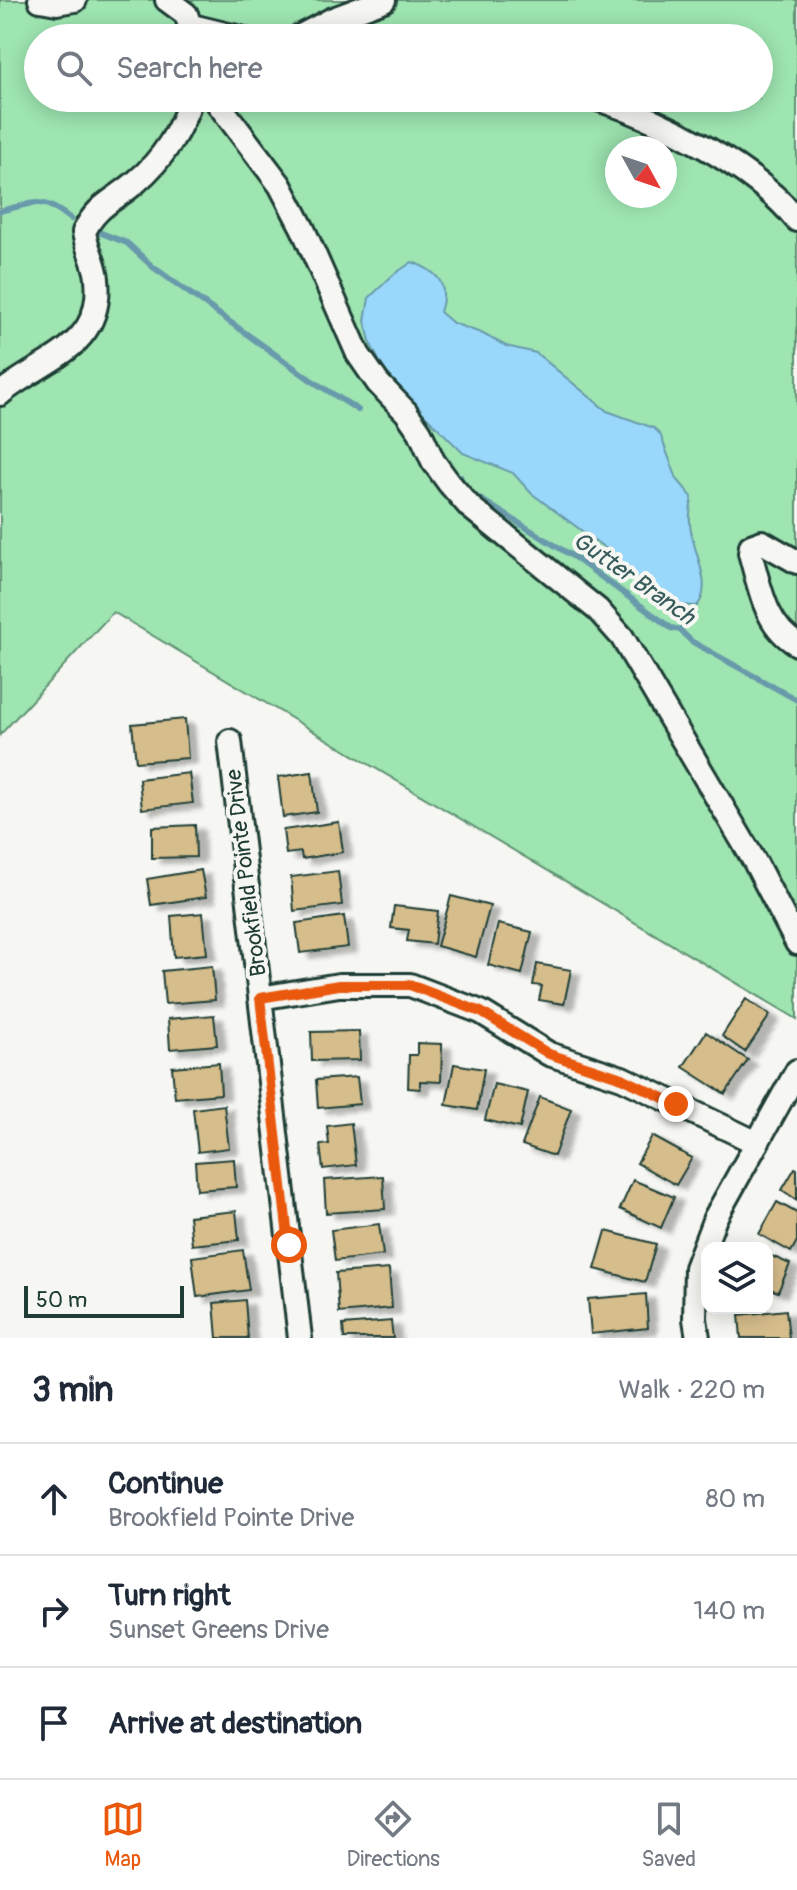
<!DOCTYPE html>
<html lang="en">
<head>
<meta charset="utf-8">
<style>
	body { margin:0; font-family:Pangolin,sans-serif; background:#f2f2f3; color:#1f2937 }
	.controls { position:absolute; right:24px; bottom:24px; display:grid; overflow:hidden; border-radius:16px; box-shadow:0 4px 20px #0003 }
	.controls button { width:72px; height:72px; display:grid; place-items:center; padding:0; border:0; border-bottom:2px solid #e0e1e3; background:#fff; color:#1f2937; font:40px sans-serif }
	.compass { position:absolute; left:605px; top:136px; width:72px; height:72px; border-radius:50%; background:#fff; box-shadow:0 4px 20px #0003; rotate:130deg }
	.scale { position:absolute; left:24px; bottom:20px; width:160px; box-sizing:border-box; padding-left:8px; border:4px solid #1f3d34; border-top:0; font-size:22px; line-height:28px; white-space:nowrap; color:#1f3d34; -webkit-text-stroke:6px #f6f6f2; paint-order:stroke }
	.stop { position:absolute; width:24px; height:24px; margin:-18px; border:6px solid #ea580c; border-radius:50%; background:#fff }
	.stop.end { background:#ea580c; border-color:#fff; box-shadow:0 2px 8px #0008 }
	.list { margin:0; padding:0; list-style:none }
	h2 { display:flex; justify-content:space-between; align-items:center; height:104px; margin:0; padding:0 32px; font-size:34px }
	h2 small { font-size:26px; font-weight:400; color:#747a83 }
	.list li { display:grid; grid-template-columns:52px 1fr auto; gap:24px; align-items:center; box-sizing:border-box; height:112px; padding:0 32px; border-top:2px solid #e0e1e3 }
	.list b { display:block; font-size:30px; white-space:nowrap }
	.list p { margin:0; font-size:26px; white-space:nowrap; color:#747a83 }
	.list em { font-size:26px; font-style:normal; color:#747a83 }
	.icon { flex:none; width:44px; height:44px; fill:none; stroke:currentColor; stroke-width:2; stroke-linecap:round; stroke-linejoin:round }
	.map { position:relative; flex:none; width:797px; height:1338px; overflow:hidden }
	.search { position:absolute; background:#fff; box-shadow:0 4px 20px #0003; left:24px; right:24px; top:24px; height:88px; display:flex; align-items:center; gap:20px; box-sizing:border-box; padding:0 28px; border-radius:44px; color:#747a83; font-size:30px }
	.sheet { height:440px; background:#fff }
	nav { display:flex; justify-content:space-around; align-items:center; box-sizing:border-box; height:112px; border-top:2px solid #e0e1e3; background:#fff; font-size:22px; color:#747a83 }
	nav a { display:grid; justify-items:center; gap:4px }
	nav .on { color:#ea580c }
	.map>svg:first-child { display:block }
</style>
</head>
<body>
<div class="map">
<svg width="797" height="1338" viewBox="0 0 797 1338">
	<defs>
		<filter id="shadow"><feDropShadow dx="9" dy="5" stdDeviation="2" flood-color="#0004"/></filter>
	</defs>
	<rect width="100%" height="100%" fill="#f6f6f2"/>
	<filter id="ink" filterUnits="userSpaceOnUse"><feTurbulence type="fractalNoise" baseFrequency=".0125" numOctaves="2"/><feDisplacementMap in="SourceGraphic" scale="16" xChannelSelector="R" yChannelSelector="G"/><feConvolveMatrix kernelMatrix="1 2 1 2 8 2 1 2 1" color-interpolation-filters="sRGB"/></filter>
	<g filter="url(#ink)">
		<!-- green -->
		<path fill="#9ee5b1" stroke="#5e9172" stroke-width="2" fill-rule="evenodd" d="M0,0H797V1019L113,612L0,735ZM38,38H759V98H38ZM617,148H665V196H617Z"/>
		<!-- water -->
		<path fill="#9ad8fb" stroke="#699aab" stroke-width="2" d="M412,262C439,272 449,284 440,312L453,323L481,333L506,346L536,353L607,411L654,428L660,434L677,479L692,497C691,506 689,515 690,524C691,549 715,585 697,606L677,605L628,573L613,554L531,493L513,473L463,453L406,396L383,368L371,345L365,321L369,298L393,275Z"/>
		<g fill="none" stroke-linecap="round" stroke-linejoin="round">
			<!-- stream -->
			<path stroke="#699aab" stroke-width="6" d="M0,211C36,203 40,195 71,219
				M96,231L127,243L153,267L311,380L358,410
				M460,476L464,489L577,559L671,628L680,630L691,641L797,700"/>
		</g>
		<!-- building -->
		<path fill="#d6bd8c" stroke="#1f3d34" stroke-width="2" filter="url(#shadow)" d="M185,719L188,758L136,762L132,724Z
			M312,772L317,812L283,817L278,777Z
			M189,773L193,803L142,809L139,779Z
			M339,822L343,852L302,859L301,852L286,854L283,830Z
			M195,825L196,857L152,858V827Z
			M201,870L206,897L151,905L147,879Z
			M338,871L342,905L294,911L291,877Z
			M451,896L490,906L476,957L437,946Z
			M394,906L438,911L434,944L407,941L409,930L391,928Z
			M203,913L207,954L174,957L171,916Z
			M344,916L348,947L300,953L296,923Z
			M498,924L532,932L522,974L488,965Z
			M537,964L571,970L564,1004L539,1000L542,986L533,985Z
			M212,966L215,1000L165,1004L162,971Z
			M746,999L770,1015L745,1052L722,1036Z
			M214,1015L217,1045L170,1049L168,1019Z
			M359,1031L360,1060L312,1061L311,1032Z
			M706,1032L748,1060L725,1094L683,1067Z
			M417,1043L442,1044L441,1082L420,1081V1089L408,1088L409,1055H417Z
			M219,1063L221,1094L175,1098L172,1067Z
			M454,1064L484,1069L477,1110L446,1105Z
			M357,1077L360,1104L318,1108L316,1080Z
			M494,1084L528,1092L520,1128L485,1120Z
			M540,1097L571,1109L554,1156L522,1145Z
			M224,1105L229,1148L198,1152L193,1109Z
			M351,1123L356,1165L323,1169L320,1145L329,1144L327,1126Z
			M652,1136L692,1158L676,1185L637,1163Z
			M234,1159L236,1187L197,1190L195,1162Z
			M795,1168L797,1169V1200L782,1190Z
			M383,1176L385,1209L326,1213L324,1180Z
			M633,1180L674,1197L661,1228L620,1209Z
			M777,1202L797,1213V1241L791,1252L759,1234Z
			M236,1211L239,1240L192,1245L189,1216Z
			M379,1224L383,1255L335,1261L331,1230Z
			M606,1231L656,1244L645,1282L595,1269Z
			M243,1250L249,1290L197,1297L192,1257Z
			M767,1254L790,1264L778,1292L767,1288Z
			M389,1269L392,1308L339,1313L336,1273Z
			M646,1294L648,1328L591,1334L588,1299Z
			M245,1300L248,1338H217L214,1303Z
			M786,1310L789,1338H741L739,1315Z
			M391,1321L393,1338H344L343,1325Z"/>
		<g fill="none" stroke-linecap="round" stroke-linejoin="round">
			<defs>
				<path id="minor" d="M40,0L57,3L75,0
					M167,0L186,14L194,38
					M192,26L241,38
					M297,38L333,19L384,0
					M214,98L280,185L303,229L358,354L378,383L406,412L420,432L433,461L449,483L470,507L598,610L622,637L755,862L797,943
					M595,98C662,120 753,166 797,220
					M0,394C42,359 104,348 97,279C96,263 86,248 84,232C96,205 116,200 137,181C162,160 182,129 191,98
					M797,562L762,542L751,546L750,553C760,587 765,626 797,644
					M230,741L300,1338
					M260,998L339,985H410L481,1012L549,1054L622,1078L757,1143
					M698,1338L695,1319L696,1268L715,1218L797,1071"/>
			</defs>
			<!-- minor casing -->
			<use href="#minor" stroke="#1f3d34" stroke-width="28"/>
			<!-- minor -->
			<use href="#minor" stroke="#f6f6f2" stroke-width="22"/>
		</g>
	</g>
	<g fill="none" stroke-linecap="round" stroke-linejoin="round" filter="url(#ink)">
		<!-- route -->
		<path stroke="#ea580c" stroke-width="10" d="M289,1245L260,998L339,985H410L481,1012L549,1054L622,1078L676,1104"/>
	</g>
	<g text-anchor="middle" stroke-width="8" stroke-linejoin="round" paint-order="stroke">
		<!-- street labels -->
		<g font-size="22" fill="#1f3d34" stroke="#f6f6f2">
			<text transform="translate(245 873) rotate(-97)" y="8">Brookfield Pointe Drive</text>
		</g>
		<!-- water labels -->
		<g font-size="24" font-style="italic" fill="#385c5c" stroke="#f6f6f2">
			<text transform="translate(634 578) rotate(35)" y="8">Gutter Branch</text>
		</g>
	</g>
</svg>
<div class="controls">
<button><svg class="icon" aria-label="layers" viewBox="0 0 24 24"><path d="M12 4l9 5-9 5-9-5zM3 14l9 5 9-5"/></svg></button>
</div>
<svg class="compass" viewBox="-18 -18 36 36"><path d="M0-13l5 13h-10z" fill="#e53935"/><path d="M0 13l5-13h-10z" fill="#747a83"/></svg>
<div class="scale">50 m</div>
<div class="stop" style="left:289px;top:1245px"></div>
<div class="stop end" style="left:676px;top:1104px"></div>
<div class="search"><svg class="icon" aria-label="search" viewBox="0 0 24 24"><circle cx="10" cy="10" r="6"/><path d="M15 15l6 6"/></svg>Search here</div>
</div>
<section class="sheet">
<h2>3 min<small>Walk · 220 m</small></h2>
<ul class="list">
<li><svg class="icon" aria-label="ahead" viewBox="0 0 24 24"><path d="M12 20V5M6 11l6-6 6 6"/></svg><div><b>Continue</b><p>Brookfield Pointe Drive</p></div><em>80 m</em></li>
<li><svg class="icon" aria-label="right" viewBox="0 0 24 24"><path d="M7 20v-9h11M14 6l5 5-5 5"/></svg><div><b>Turn right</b><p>Sunset Greens Drive</p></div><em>140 m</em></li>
<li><svg class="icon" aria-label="arrive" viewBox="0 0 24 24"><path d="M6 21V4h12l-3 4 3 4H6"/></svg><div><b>Arrive at destination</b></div></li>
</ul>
</section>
<nav>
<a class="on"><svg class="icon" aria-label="map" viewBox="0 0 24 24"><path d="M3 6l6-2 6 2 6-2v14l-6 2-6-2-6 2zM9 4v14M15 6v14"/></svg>Map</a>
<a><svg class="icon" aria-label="directions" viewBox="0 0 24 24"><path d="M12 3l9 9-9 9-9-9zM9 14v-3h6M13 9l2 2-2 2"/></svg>Directions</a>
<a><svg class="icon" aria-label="saved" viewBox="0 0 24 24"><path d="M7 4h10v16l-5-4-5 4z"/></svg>Saved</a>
</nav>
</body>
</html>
